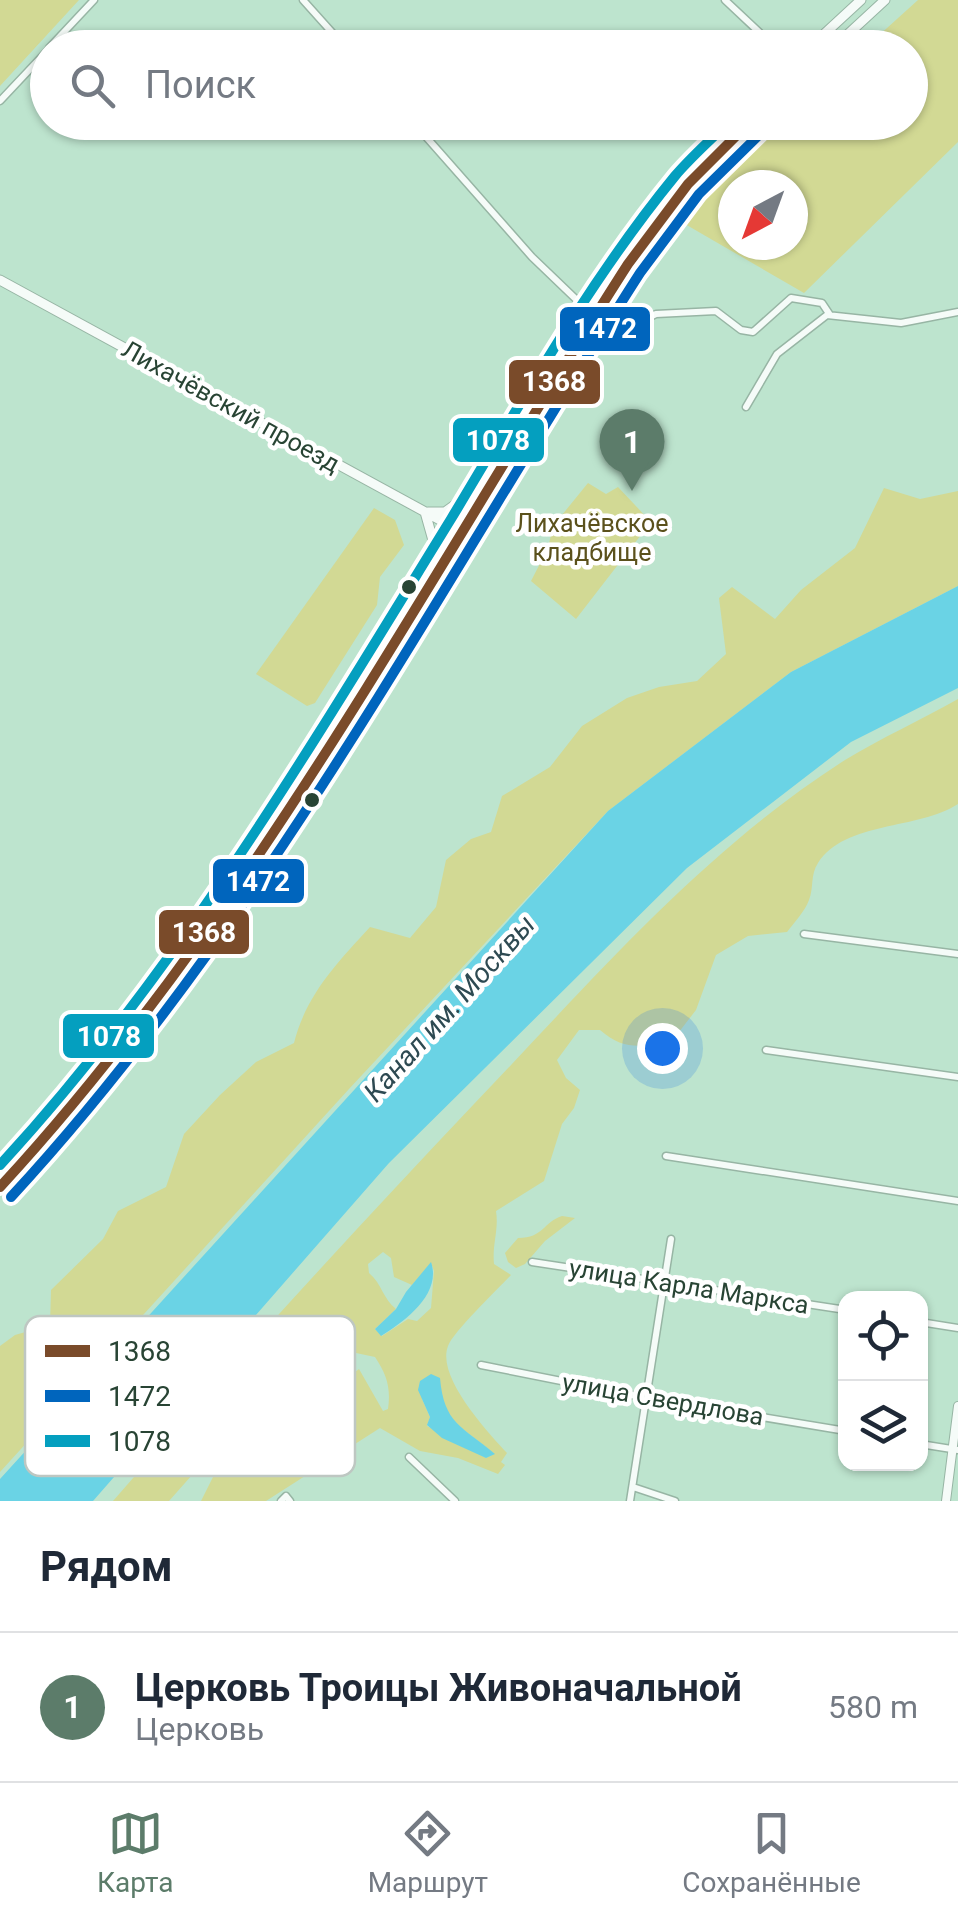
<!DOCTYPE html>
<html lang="ru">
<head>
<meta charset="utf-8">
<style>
	body { margin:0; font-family:Roboto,sans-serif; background:#f2f2f3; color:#1f2937 }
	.controls { position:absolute; right:30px; bottom:30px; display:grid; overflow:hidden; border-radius:20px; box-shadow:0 2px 8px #0004 }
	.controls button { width:90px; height:90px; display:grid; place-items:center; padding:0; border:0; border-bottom:2px solid #e0e1e3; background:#fff; color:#1f2937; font:50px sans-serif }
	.compass { position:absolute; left:718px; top:170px; width:90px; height:90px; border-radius:50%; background:#fff; box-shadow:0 2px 8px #0004; rotate:221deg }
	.you { position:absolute; left:662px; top:1048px; width:35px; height:35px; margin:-25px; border:8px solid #fff; border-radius:50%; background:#1a73e8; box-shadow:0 0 0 15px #1a73e833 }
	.badge { display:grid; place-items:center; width:65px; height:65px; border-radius:50%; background:#5c7c6a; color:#fff; font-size:32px; font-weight:700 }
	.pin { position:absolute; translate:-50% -82px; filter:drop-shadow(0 2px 5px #0008) }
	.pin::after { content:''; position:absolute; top:52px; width:35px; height:30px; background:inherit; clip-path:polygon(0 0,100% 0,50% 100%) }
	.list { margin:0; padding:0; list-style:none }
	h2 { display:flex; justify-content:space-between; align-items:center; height:130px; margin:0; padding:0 40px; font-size:42px }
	h2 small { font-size:32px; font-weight:400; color:#747a83 }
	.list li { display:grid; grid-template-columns:65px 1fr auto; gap:30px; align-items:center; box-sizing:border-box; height:150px; padding:0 40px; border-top:2px solid #e0e1e3 }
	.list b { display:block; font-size:38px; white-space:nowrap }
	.list p { margin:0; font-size:32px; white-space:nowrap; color:#747a83 }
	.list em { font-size:32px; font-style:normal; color:#747a83 }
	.icon { flex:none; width:55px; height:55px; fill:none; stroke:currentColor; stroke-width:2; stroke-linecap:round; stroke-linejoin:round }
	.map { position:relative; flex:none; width:958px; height:1501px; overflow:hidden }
	.search { position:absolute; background:#fff; box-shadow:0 2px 8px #0004; left:30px; right:30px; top:30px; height:110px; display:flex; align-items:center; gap:25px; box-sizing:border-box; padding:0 35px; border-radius:55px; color:#747a83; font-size:38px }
	.sheet { height:280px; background:#fff }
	nav { display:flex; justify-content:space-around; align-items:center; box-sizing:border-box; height:140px; border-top:2px solid #e0e1e3; background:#fff; font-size:28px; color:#747a83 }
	nav a { display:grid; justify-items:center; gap:5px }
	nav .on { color:#5c7c6a }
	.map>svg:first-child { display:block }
</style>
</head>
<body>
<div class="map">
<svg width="958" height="1501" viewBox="0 0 958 1501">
	<rect width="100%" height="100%" fill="#bde4ce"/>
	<!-- green -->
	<path fill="#d2d994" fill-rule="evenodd" d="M0,0H79L0,86Z
		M918,0H958V142L804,293L678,220L784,123L910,122V48L866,47ZM733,185H793V245H733Z
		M588,483L606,494L618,487L651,522L576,619L531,581L548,548L553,526Z
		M884,488L920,499L958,491V586L791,672L608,811L349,1089L0,1472V1346L15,1335L50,1325L51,1290L103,1239L118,1211L166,1187L184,1134L220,1095L256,1062L294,1043C306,995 337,963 370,927L410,938L436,907L446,860L471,839L491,832L502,796L550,767L582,726L627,698L659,687L697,681L726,654L719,598L732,587L775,619L801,590L855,548Z
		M374,508L395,520L404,545L380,577L377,605L315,703L307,706L256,674Z
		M958,699V804C918,830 845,821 818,863C810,875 814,888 809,900C805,911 794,923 787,932L748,936L716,955L696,1010L672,1041C642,1047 624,1051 600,1030H579L557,1060L566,1078L580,1090L574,1108L562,1124L544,1181L496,1211C499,1230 492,1244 494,1264L511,1275C497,1290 454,1331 448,1346C436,1377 488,1432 507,1453L501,1462L505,1465L498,1474L458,1458L420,1451L380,1428L266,1501H201L222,1459L279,1422L290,1421L359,1369L383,1411L388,1409C391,1388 387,1375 375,1357L356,1353L216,1448L169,1501H113C230,1366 351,1234 474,1104C590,983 702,851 845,760C881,738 921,720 958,699ZM383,1252L391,1258L394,1277L412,1285L431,1263L434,1271L431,1308L417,1321L408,1319L382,1336L375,1329L396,1309C383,1299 382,1284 369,1273L368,1264ZM441,1388C439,1420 474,1435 494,1454L486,1458L427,1426L430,1417L422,1399Z
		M562,1216L575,1218L545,1241L525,1264L516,1268L508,1262L505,1253L518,1238C544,1238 543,1222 562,1216Z"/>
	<!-- water -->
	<path fill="#6ad3e5" d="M958,586V688L851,742L687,868L389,1163L93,1501H0V1479L608,811L791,672Z
		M431,1262C442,1294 405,1321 381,1336L375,1329L396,1309L406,1292Z
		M431,1374L440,1378C444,1424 462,1426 495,1454L486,1458L442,1438L427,1425L430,1417L418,1390L420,1381Z"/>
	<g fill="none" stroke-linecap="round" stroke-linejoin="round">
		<defs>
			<path id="minor" d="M303,0L346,48
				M725,0L776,48
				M49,48L94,0
				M0,101L48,50
				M413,122L532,257L582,305
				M594,317L620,332L656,314L716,311L741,330L753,332L791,298L822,303L830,315
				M746,407L777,354L827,315L901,323L958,312
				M804,934L958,954
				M766,1050L958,1077
				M666,1156L958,1201
				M532,1262L846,1310
				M920,1322L958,1328
				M481,1365L647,1398L846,1431
				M920,1444L958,1450
				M409,1457L455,1501
				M633,1487L675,1501
				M281,1501L286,1496L290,1501
				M630,1501L671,1239"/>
			<path id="tertiary" d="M946,1501L958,1406"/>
			<path id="secondary" d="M809,48L861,0
				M833,48L885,0
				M0,280L451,526
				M425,512L434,544
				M428,512H445L459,502
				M0,1165C125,1034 223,885 319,732C367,655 416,579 463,501C542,370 615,229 727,122
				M0,1187C134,1048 239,889 341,726C437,572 529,416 628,264L688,184L750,122"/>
		</defs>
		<!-- minor casing -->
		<use href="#minor" stroke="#97b5a4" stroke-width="9"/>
		<!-- tertiary casing -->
		<use href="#tertiary" stroke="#97b5a4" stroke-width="10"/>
		<!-- secondary casing -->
		<use href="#secondary" stroke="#97b5a4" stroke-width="11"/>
		<!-- minor -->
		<use href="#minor" stroke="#f5fbf8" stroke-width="6"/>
		<!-- tertiary -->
		<use href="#tertiary" stroke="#f5fbf8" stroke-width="8"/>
		<!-- secondary -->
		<use href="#secondary" stroke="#f5fbf8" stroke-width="9"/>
		<defs>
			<path id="bus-1" d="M0,1187C254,912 427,577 628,264L688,184L750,122"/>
			<path id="bus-2" d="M11,1197C265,922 439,586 640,273L699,194L761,133"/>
			<path id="bus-3" d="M0,1165C179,971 313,743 451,519C521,403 589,281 675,176C691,157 711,140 728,122"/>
		</defs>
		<!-- bus-1 casing -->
		<use href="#bus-1" stroke="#fff" stroke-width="18"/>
		<!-- bus-2 casing -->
		<use href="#bus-2" stroke="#fff" stroke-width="18"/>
		<!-- bus-3 casing -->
		<use href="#bus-3" stroke="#fff" stroke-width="18"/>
		<!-- bus-1 -->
		<use href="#bus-1" stroke="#7a4b2a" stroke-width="10"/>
		<!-- bus-2 -->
		<use href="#bus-2" stroke="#0065bd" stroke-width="10"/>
		<!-- bus-3 -->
		<use href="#bus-3" stroke="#049fbf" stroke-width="10"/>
	</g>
	<!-- markers -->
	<g fill="#284434" stroke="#fff" stroke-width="4">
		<circle cx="409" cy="587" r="9"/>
		<circle cx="312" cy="800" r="9"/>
	</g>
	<g text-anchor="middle" stroke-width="9" stroke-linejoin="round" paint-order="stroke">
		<!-- street labels -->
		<g font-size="25" fill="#284434" stroke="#fff">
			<text transform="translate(231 406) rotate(29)" y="9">Лихачёвский проезд</text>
			<text transform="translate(689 1286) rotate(9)" y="9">улица Карла Маркса</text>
			<text transform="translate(663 1399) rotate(10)" y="9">улица Свердлова</text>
		</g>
		<!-- park labels -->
		<g font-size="25" fill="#5b511c" stroke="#fff">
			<text x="592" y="532">Лихачёвское<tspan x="592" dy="29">кладбище</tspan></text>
		</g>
		<!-- water labels -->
		<g font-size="28" font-style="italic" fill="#2e4a52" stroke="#fff">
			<text transform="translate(449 1008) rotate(-48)" y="10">Канал им. Москвы</text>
		</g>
	</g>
	<!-- legend -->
	<rect x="25" y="1316" width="330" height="160" rx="15" fill="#fff" stroke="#bec7c2" stroke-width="2.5"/>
	<rect x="45" y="1345" width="45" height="12" fill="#7a4b2a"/>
	<rect x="45" y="1390" width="45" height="12" fill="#0065bd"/>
	<rect x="45" y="1435" width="45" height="12" fill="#049fbf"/>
	<g font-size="28" fill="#284434">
		<text x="108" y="1361">1368</text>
		<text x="108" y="1406">1472</text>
		<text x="108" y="1451">1078</text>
	</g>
	<g stroke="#fff" stroke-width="4">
		<rect x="558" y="305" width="94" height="48" rx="10" fill="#0065bd"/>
		<rect x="507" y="358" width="95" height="48" rx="10" fill="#7a4b2a"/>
		<rect x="451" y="416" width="95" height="48" rx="10" fill="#049fbf"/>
		<rect x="211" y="857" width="95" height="48" rx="10" fill="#0065bd"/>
		<rect x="157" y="908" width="94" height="48" rx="10" fill="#7a4b2a"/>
		<rect x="61" y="1012" width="95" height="48" rx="10" fill="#049fbf"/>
	</g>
	<g font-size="28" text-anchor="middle" font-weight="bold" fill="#fff">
		<text x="605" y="338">1472</text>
		<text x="554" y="391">1368</text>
		<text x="498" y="450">1078</text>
		<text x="258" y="891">1472</text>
		<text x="204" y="942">1368</text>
		<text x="109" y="1046">1078</text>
	</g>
</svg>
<div class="controls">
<button><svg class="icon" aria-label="locate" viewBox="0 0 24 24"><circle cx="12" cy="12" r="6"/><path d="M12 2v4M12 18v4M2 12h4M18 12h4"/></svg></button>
<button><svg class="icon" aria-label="layers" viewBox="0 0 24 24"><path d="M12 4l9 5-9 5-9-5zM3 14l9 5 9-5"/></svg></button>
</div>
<svg class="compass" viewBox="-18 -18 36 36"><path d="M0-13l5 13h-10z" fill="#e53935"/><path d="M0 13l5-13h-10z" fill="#747a83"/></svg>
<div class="you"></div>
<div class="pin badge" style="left:632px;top:491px">1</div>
<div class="search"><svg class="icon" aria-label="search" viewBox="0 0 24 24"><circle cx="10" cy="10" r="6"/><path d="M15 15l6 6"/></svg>Поиск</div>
</div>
<section class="sheet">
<h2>Рядом<small></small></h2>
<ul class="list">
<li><span class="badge">1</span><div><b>Церковь Троицы Живоначальной</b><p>Церковь</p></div><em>580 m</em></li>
</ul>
</section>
<nav>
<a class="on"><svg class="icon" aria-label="map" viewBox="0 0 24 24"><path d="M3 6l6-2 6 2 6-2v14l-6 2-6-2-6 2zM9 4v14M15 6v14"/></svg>Карта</a>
<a><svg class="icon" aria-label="directions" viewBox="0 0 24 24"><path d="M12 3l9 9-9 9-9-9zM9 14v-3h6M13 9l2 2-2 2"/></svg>Маршрут</a>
<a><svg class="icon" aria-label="saved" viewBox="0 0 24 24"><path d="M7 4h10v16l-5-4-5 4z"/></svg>Сохранённые</a>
</nav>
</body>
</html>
